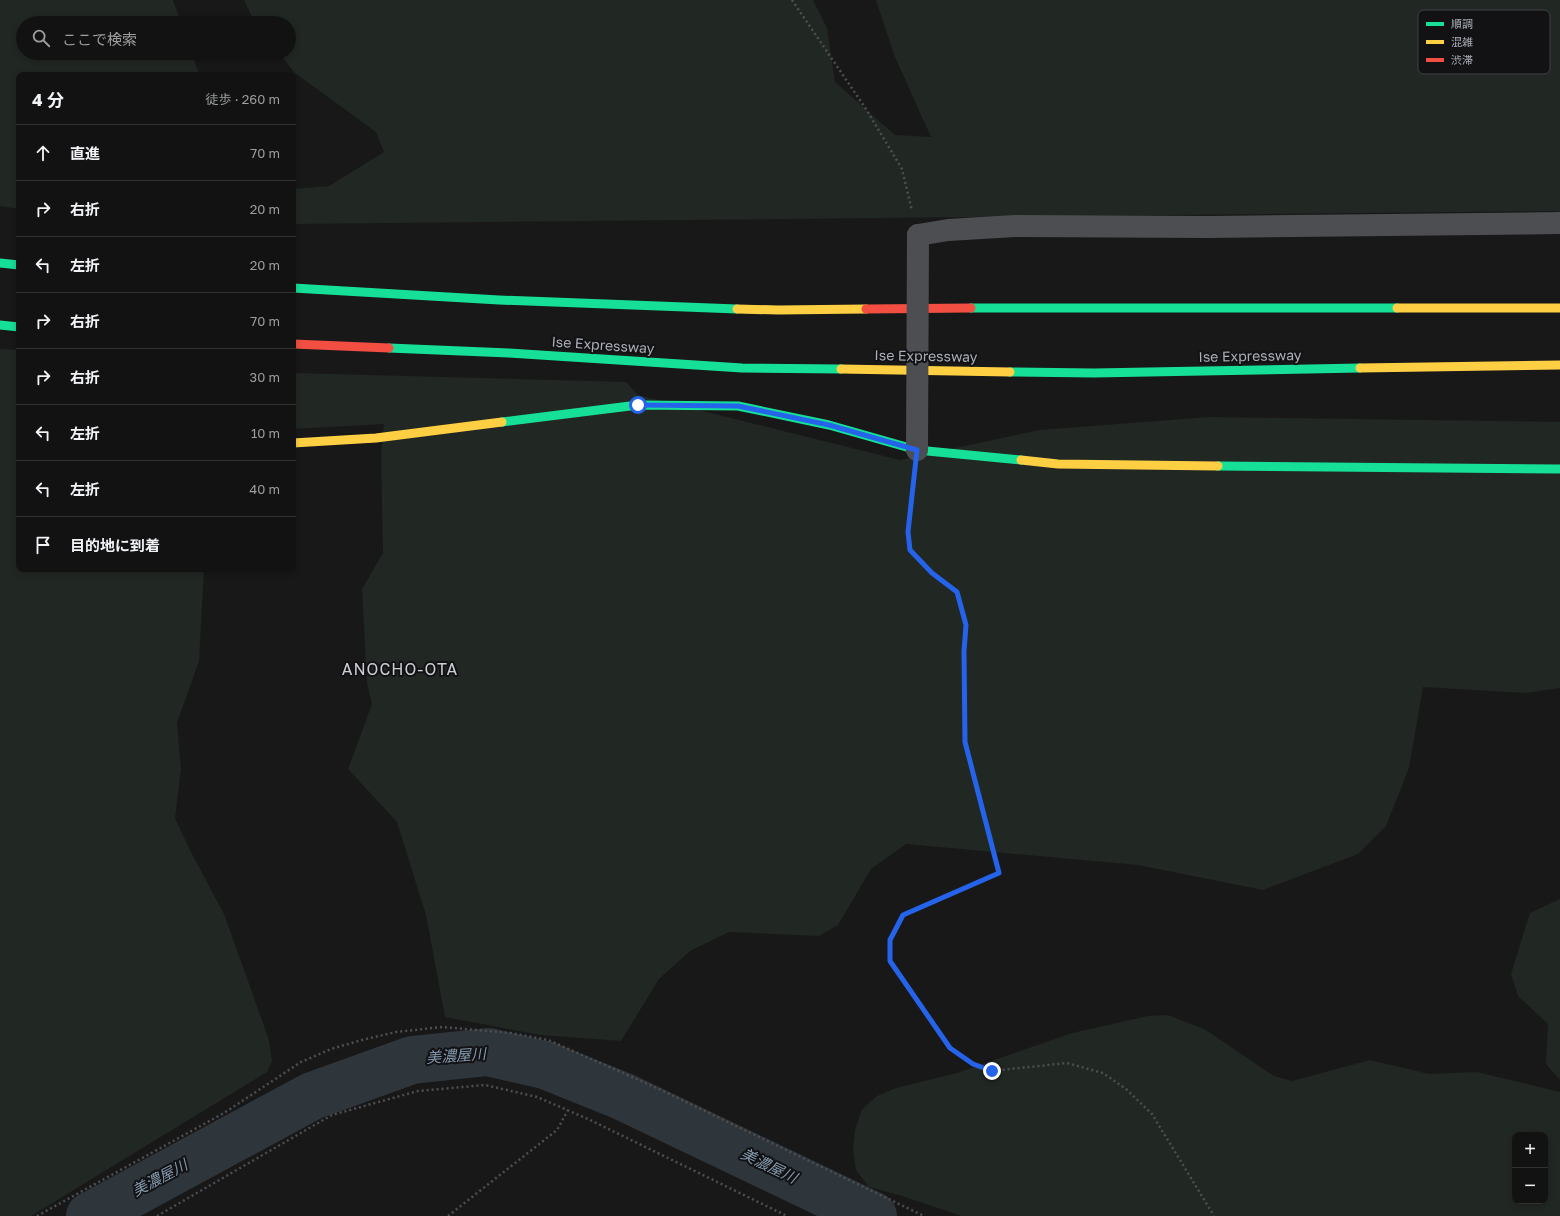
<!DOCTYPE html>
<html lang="ja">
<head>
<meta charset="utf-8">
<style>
	body { margin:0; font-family:"Golos Text","Noto Sans JP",sans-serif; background:#1b1b1b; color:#f1f3f6 }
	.controls { position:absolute; right:12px; bottom:12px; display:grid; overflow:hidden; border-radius:8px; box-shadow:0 2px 6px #0003 }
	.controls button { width:36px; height:36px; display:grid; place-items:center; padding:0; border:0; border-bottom:1px solid #313232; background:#121212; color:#f1f3f6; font:20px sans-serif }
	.stop { position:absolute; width:12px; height:12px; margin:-9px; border:3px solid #2563eb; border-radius:50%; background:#fff }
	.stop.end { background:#2563eb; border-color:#fff; box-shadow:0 1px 4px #0008 }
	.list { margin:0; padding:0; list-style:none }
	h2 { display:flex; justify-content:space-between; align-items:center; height:52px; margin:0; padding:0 16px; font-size:17px }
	h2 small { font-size:13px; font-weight:400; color:#9c9e9f }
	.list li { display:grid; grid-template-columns:26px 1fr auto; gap:12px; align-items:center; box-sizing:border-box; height:56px; padding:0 16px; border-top:1px solid #313232 }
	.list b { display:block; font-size:15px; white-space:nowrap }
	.list em { font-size:13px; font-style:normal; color:#9c9e9f }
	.icon { flex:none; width:22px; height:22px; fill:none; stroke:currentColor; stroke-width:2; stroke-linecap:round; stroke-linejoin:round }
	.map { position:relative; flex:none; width:1560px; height:1216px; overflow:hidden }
	.search { position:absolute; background:#121212; box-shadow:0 2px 6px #0003; left:16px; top:16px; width:280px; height:44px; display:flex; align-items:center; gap:10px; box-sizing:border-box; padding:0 14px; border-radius:22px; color:#9c9e9f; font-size:15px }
	.panel { position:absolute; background:#121212; box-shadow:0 2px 6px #0003; left:16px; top:72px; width:280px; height:500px; border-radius:8px }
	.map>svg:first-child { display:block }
</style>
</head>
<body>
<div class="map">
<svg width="1560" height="1216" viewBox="0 0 1560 1216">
	<rect width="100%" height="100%" fill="#181818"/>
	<!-- green -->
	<path fill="#212722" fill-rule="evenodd" d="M0,0H173L181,23H23V53H192L199,75H19V209L0,206Z
		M244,0H813L827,28L835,82L895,135L931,137L895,57L876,0H1560V211L293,224V189L329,186L384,152L376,132L295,73L279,53H289V23H255Z
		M0,349L19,350V569H204L199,661L177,723L181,769L175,818L190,850L224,914L269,1040L272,1061L267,1072L31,1216H0Z
		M293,373L626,382L638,395L900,460L1039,430L1210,417L1560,422V688L1526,693L1423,687L1409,768L1386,826L1358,854L1263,890L1138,865L906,844L871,869L838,925L819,936L729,932L690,951L659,979L621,1041L540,1035L445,1017L426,915L397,822L348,769L372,704L367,683L362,589L383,553L381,454L384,424L293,429Z
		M1560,899V1080L1546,1064L1548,1024L1518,996L1511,974L1530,913Z
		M1168,1015L1206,1030L1274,1076L1292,1081L1370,1060L1429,1074L1477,1072L1560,1092V1216H962L902,1196L869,1187L856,1170L853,1149L855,1130L862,1109L877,1096L896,1088L957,1073L1072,1033L1148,1016ZM1515,1135H1545V1201H1515Z"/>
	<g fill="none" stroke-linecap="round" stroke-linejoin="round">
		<!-- river -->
		<path stroke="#2e353b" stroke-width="48" d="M90,1216L312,1096L412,1060L488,1052L545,1065L622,1096L873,1216"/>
		<!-- path -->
		<path stroke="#4e4f52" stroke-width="2.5" stroke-dasharray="2 3" stroke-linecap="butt" d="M792,0L866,109L902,169L912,211
			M914,474L908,532L910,550L932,573L957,592L966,625L963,651L965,742L999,873L903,915L890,940V961L950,1048L973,1064L992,1071L1067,1063L1103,1073L1126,1089L1152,1114L1214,1216
			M37,1216L224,1113L301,1062L331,1049L362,1040L396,1032L442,1027L511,1033L548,1040L657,1088L924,1216
			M157,1216L332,1115L418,1091L485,1085L537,1097L588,1119L787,1216
			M448,1216L557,1130L568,1110"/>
		<!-- street -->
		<path stroke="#4d4e51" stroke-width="22" d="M918,235L948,230L1015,226L1208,227L1560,223"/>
		<!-- fast -->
		<path stroke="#16e098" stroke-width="9" d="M0,263L19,265
			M293,288L499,300L737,309
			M971,308H1397
			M0,325L19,327
			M389,348L509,353L742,368L841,369
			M1010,372L1094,373L1360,368
			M502,422L638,405L738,406L829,425L917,450L1021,460
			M1218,466L1560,469"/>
		<!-- slow -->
		<path stroke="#ffcf43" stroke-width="9" d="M1397,308H1560
			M737,309L778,310L866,309
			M1360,368L1560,365
			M841,369L1010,372
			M293,443L376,438L502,422
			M1021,460L1058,464L1218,466"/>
		<!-- jam -->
		<path stroke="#f24e42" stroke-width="9" d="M866,309L971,308
			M293,344L389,348"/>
		<!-- street-bridge -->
		<path stroke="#4d4e51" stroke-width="22" d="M917,450L918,235"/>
	</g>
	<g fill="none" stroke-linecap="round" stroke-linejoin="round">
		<!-- route -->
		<path stroke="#2563eb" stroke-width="5" d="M638,405L738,406L829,425L917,450L908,532L910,550L932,573L957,592L966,625L964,651L965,742L999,873L903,915L890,940V961L950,1048L973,1064L992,1071"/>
	</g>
	<g text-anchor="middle" stroke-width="4" stroke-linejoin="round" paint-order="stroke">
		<!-- street labels -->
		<g font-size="14" fill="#abaeb8" stroke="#121214">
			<text transform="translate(603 345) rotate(4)" y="5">Ise Expressway</text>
			<text transform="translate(926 356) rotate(1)" y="5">Ise Expressway</text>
			<text transform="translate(1250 356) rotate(-1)" y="5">Ise Expressway</text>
		</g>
		<!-- water labels -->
		<g font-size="15" font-style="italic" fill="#859aaf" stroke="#121214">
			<text transform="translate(456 1056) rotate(-4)" y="5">美濃屋川</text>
			<text transform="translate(769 1166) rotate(26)" y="5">美濃屋川</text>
			<text transform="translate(160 1178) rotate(-28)" y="5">美濃屋川</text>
		</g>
		<!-- quarter labels -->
		<g font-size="16" letter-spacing="1" fill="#cbcdd4" stroke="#121214">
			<text x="400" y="675">ANOCHO-OTA</text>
		</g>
	</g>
	<!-- legend -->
	<rect x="1418" y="10" width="132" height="64" rx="6" fill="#121214" stroke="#404145" stroke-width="1"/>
	<rect x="1426" y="22" width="18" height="4" fill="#16e098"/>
	<rect x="1426" y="40" width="18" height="4" fill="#ffcf43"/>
	<rect x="1426" y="58" width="18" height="4" fill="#f24e42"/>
	<g font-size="11" fill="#abaeb8">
		<text x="1451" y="28">順調</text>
		<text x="1451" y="46">混雑</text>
		<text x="1451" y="64">渋滞</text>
	</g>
</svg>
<div class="controls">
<button>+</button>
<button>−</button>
</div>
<div class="stop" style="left:638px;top:405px"></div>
<div class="stop end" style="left:992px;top:1071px"></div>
<div class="search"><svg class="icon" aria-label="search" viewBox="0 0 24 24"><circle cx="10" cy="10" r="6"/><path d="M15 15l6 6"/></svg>ここで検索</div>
<section class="panel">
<h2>4 分<small>徒歩 · 260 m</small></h2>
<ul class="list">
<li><svg class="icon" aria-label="ahead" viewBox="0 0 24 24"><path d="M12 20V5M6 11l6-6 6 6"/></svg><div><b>直進</b></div><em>70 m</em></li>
<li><svg class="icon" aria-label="right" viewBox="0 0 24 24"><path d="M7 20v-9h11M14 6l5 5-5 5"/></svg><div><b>右折</b></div><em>20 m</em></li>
<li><svg class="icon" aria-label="left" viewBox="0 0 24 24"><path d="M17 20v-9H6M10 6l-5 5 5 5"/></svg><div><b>左折</b></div><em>20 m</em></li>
<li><svg class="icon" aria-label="right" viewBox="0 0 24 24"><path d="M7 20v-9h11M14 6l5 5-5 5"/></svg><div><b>右折</b></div><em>70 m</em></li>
<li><svg class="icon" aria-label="right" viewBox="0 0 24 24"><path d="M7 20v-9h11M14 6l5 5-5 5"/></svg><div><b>右折</b></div><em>30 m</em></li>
<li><svg class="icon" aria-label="left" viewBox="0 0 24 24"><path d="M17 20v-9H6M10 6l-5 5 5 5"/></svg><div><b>左折</b></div><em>10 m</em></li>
<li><svg class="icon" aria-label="left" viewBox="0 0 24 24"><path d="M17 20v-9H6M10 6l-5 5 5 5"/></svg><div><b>左折</b></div><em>40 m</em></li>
<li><svg class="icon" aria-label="arrive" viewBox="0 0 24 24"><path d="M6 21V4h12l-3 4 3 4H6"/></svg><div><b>目的地に到着</b></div></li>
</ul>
</section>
</div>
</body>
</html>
